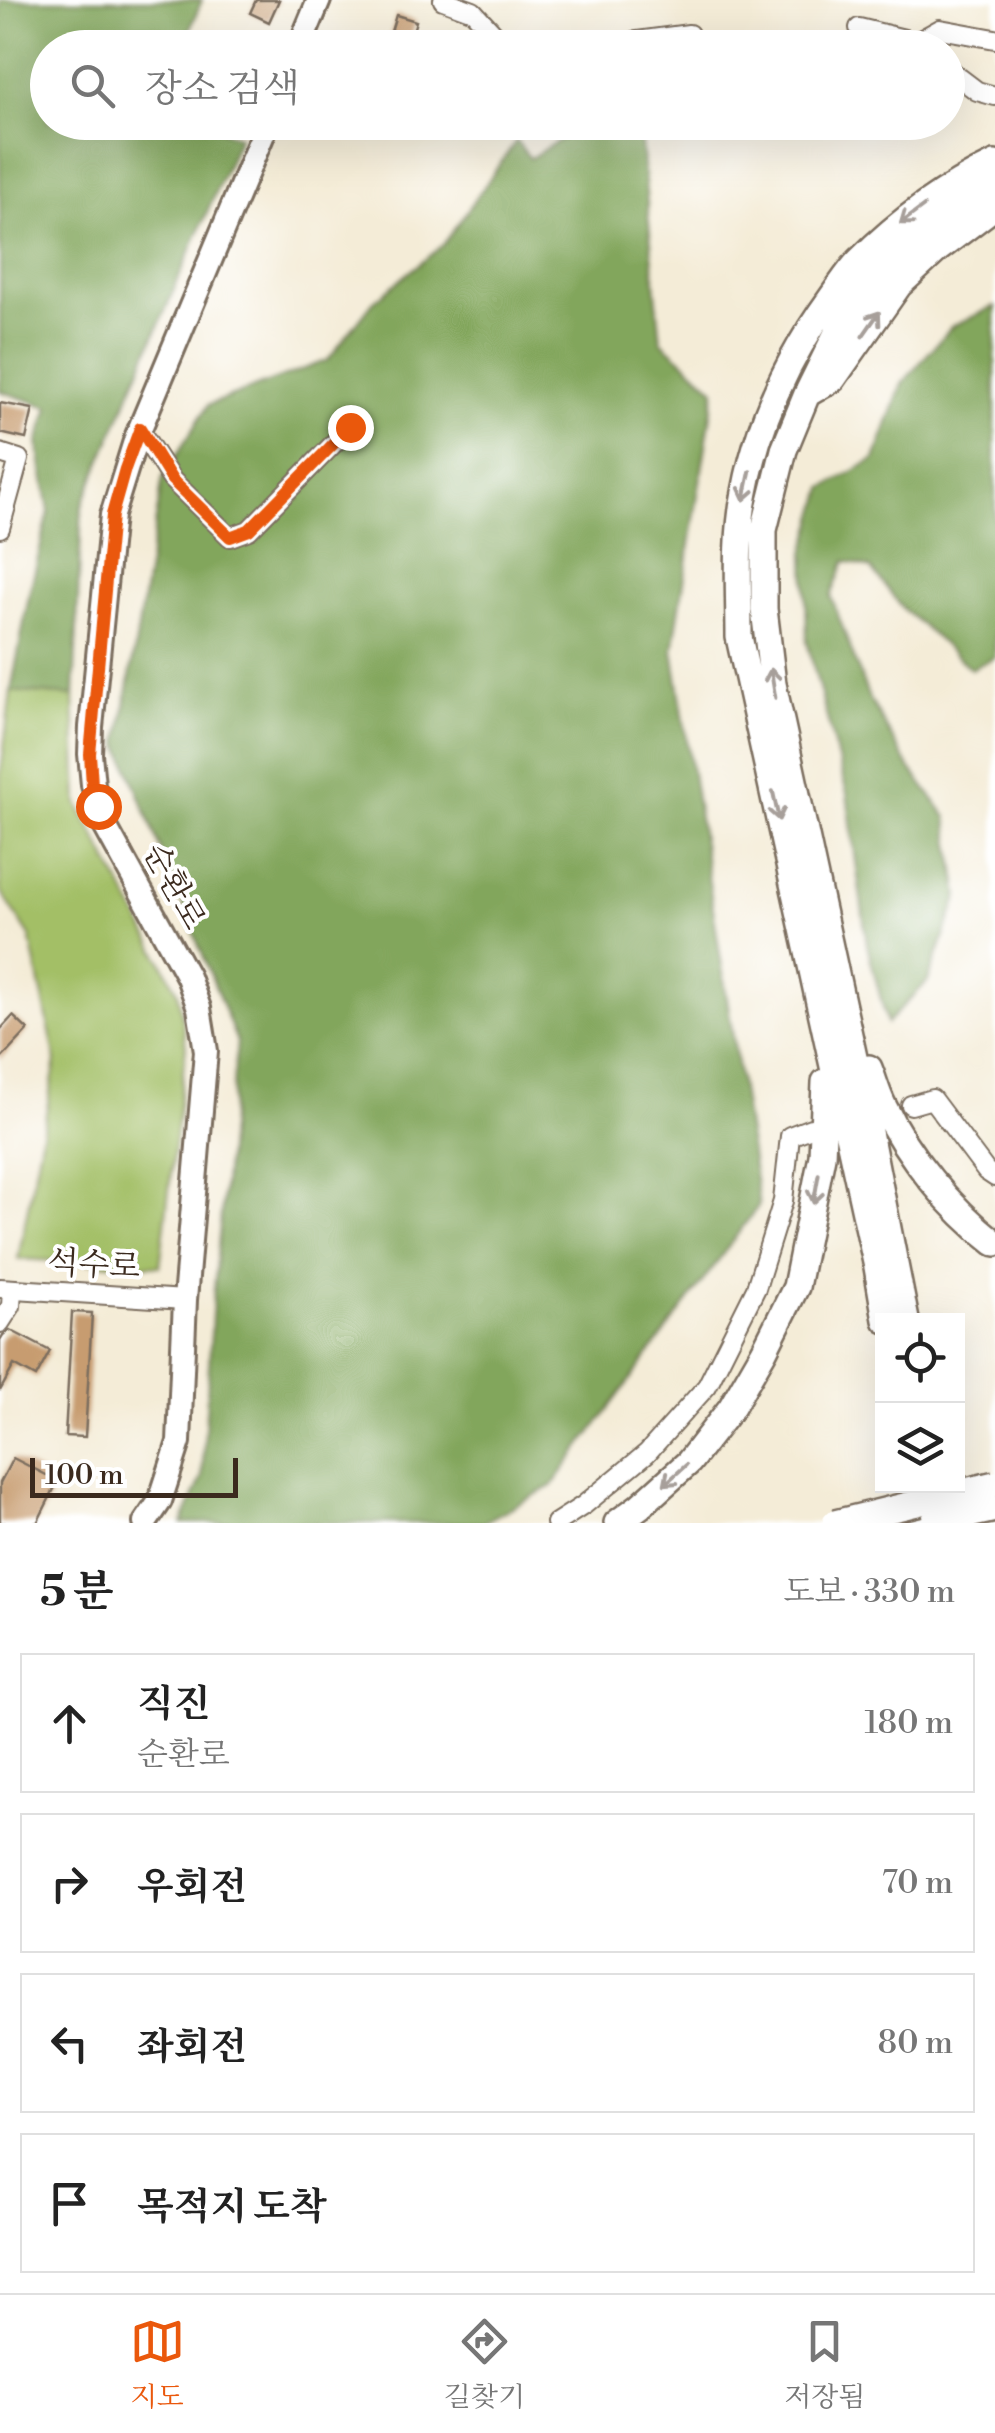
<!DOCTYPE html>
<html lang="ko">
<head>
<meta charset="utf-8">
<style>
	body { margin:0; font-family:"Libre Bodoni","Noto Serif KR",serif; background:#f6f6f6; color:#222 }
	.controls { position:absolute; right:30px; bottom:30px; display:grid; overflow:hidden; border-radius:0px; box-shadow:0 10px 40px #0002 }
	.controls button { width:90px; height:90px; display:grid; place-items:center; padding:0; border:0; border-bottom:2px solid #e0e0e0; background:#fff; color:#222; font:50px sans-serif }
	.scale { position:absolute; left:30px; bottom:25px; width:208px; box-sizing:border-box; padding-left:10px; border:5px solid #3b2a1e; border-top:0; font-size:28px; line-height:35px; white-space:nowrap; color:#3b2a1e; -webkit-text-stroke:8px #fff; paint-order:stroke }
	.stop { position:absolute; width:30px; height:30px; margin:-22px; border:8px solid #ea580c; border-radius:50%; background:#fff }
	.stop.end { background:#ea580c; border-color:#fff; box-shadow:0 2px 10px #0008 }
	.list { margin:0; padding:0; list-style:none }
	h2 { display:flex; justify-content:space-between; align-items:center; height:130px; margin:0; padding:0 40px; font-size:42px }
	h2 small { font-size:32px; font-weight:400; color:#767676 }
	.list li { display:grid; grid-template-columns:65px 1fr auto; gap:30px; align-items:center; box-sizing:border-box; height:140px; margin:0 20px 20px; padding:0 20px; border:2px solid #e0e0e0; border-radius:0px }
	.list b { display:block; font-size:38px; white-space:nowrap }
	.list p { margin:0; font-size:32px; white-space:nowrap; color:#767676 }
	.list em { font-size:32px; font-style:normal; color:#767676 }
	.icon { flex:none; width:55px; height:55px; fill:none; stroke:currentColor; stroke-width:2; stroke-linecap:round; stroke-linejoin:round }
	.map { position:relative; flex:none; width:995px; height:1523px; overflow:hidden }
	.search { position:absolute; background:#fff; box-shadow:0 10px 40px #0002; left:30px; right:30px; top:30px; height:110px; display:flex; align-items:center; gap:25px; box-sizing:border-box; padding:0 35px; border-radius:55px; color:#767676; font-size:38px }
	.sheet { height:770px; background:#fff }
	nav { display:flex; justify-content:space-around; align-items:center; box-sizing:border-box; height:140px; border-top:2px solid #e0e0e0; background:#fff; font-size:28px; color:#767676 }
	nav a { display:grid; justify-items:center; gap:5px }
	nav .on { color:#ea580c }
	.map>svg:first-child { display:block }
</style>
</head>
<body>
<div class="map">
<svg width="995" height="1523" viewBox="0 0 995 1523">
	<rect width="100%" height="100%" fill="#fff"/>
	<filter id="ink" filterUnits="userSpaceOnUse"><feTurbulence type="fractalNoise" baseFrequency=".01" numOctaves="2"/><feDisplacementMap in="SourceGraphic" scale="20" xChannelSelector="R" yChannelSelector="G"/><feConvolveMatrix kernelMatrix="1 2 1 2 8 2 1 2 1" color-interpolation-filters="sRGB"/></filter>
	<filter id="wash" filterUnits="userSpaceOnUse"><feTurbulence type="fractalNoise" baseFrequency=".0048" numOctaves="4" result="noise"/><feDisplacementMap in="SourceGraphic" scale="40" xChannelSelector="R" yChannelSelector="G"/><feGaussianBlur stdDeviation="2.25" result="paint"/><feColorMatrix in="noise" values="0 0 0 0 0 0 0 0 0 0 0 0 0 0 0 0 0 1.4 0 .05"/><feComposite in="paint" operator="in"/></filter>
	<g filter="url(#wash)">
		<rect width="100%" height="100%" fill="#f4ecd7"/>
		<!-- green -->
		<path fill="#a3bf66" stroke="#6f7442" stroke-width="2.5" d="M11,691L74,696L78,804L178,992L186,1047L160,1266L18,1259L56,1061L30,936L0,890V778Z"/>
		<!-- forest -->
		<path fill="#82a65b" stroke="#5e683c" stroke-width="2.5" d="M0,0H202L183,47L48,48V122L203,123L239,137L82,506L74,696L11,691L29,595L49,512L38,443L49,407L0,391Z
			M587,123H639L661,341L715,389L673,650L759,1205L552,1486L482,1523H182L202,1478L213,1300L237,1042L119,743L163,477L208,405L328,360L373,302L443,245L516,141L530,158Z
			M995,306V657L971,669L903,609L871,568L845,561L831,596L868,696L907,764L947,817L959,896L928,981L887,1023L867,945L847,794L807,642L805,552L824,488L875,459L902,384L951,327Z"/>
		<g id="blocks">
			<!-- building -->
			<path fill="#c79c6f" d="M256,0H279L269,22L250,13Z
				M396,15L416,21L408,48H386Z
				M0,403L33,409L26,439L0,433Z
				M13,1016L28,1030L0,1060V1030Z
				M72,1312L92,1313L85,1437L65,1436Z
				M10,1330L50,1351L36,1377L14,1365L0,1391V1340L3,1335Z
				M13,1458L58,1481L37,1523H0V1483Z"/>
		</g>
	</g>
	<g filter="url(#ink)">
		<use href="#blocks" fill-opacity="0" stroke="#7c6e5f" stroke-width="2.5"/>
		<g fill="none" stroke-linecap="round" stroke-linejoin="round">
			<defs>
				<path id="minor" d="M443,0L473,11L507,48
					M859,28L925,44L928,48
					M922,39L940,29L995,39
					M586,48L689,34
					M948,69L977,91L995,96
					M139,429L172,480L230,537L249,530L350,427
					M0,453L19,459L0,528
					M911,1105L932,1099L986,1171L995,1177
					M0,1288L185,1300
					M0,1323L11,1306L12,1289
					M556,1523L584,1505L647,1453L707,1386L756,1288L783,1201L790,1136L811,1128"/>
				<path id="major" d="M299,48L319,0
					M145,1523L160,1501L179,1442L185,1300L206,1051L199,1008L188,977L105,826L93,785L90,754L91,727L112,515L136,438L268,122"/>
				<path id="highway" d="M807,394L833,379L899,285L938,249L995,206
					M869,1068C874,1080 877,1093 883,1105C907,1156 950,1208 995,1243
					M886,1320L877,1267L739,637C739,589 735,539 745,492C758,422 789,356 831,298C840,286 848,272 859,261C899,221 944,188 995,164
					M906,1320L858,1076L773,684L764,609V530L784,450L807,394L837,333L871,282L922,232L969,199L995,184
					M914,1486L920,1523
					M617,1523L640,1506L689,1462L731,1408L764,1351L796,1287L822,1156L825,1082"/>
			</defs>
			<!-- minor casing -->
			<use href="#minor" stroke="#7c6e5f" stroke-width="22"/>
			<!-- major casing -->
			<use href="#major" stroke="#7c6e5f" stroke-width="28"/>
			<!-- highway casing -->
			<use href="#highway" stroke="#7c6e5f" stroke-width="30"/>
			<!-- minor -->
			<use href="#minor" stroke="#fff" stroke-width="18"/>
			<!-- major -->
			<use href="#major" stroke="#fff" stroke-width="22"/>
			<!-- highway -->
			<use href="#highway" stroke="#fff" stroke-width="25"/>
			<defs>
				<path id="highway-bridge" d="M835,1523L995,1484
					M933,1523L995,1509"/>
			</defs>
			<!-- highway-bridge casing -->
			<use href="#highway-bridge" stroke="#7c6e5f" stroke-width="30" stroke-linecap="butt"/>
			<!-- highway-bridge -->
			<use href="#highway-bridge" stroke="#fff" stroke-width="25"/>
		</g>
		<!-- one-way arrows -->
		<defs><path id="oneway-shaft" d="M-6 0H5M1.5-3L5.5 0L1.5 3" fill="none" stroke-width="1.6" stroke-linecap="round" stroke-linejoin="round" transform="scale(2.5)"/></defs>
		<g stroke="#a79f9a">
			<use href="#oneway-shaft" transform="translate(912 215) rotate(143)"/>
			<use href="#oneway-shaft" transform="translate(871 324) rotate(-55)"/>
			<use href="#oneway-shaft" transform="translate(747 486) rotate(102)"/>
			<use href="#oneway-shaft" transform="translate(773 683) rotate(-99)"/>
			<use href="#oneway-shaft" transform="translate(776 806) rotate(78)"/>
			<use href="#oneway-shaft" transform="translate(816 1189) rotate(100)"/>
			<use href="#oneway-shaft" transform="translate(675 1475) rotate(138)"/>
		</g>
	</g>
	<g fill="none" stroke-linecap="round" stroke-linejoin="round" filter="url(#ink)">
		<!-- route -->
		<path stroke="#ea580c" stroke-width="12" d="M98,806L92,785L90,754L112,515L125,469L140,428L172,480L230,537L249,530L350,427"/>
	</g>
	<g text-anchor="middle" stroke-width="8" stroke-linejoin="round" paint-order="stroke">
		<!-- street labels -->
		<g font-size="32" fill="#3b2a1e" stroke="#fff">
			<text transform="translate(175 886) rotate(61)" y="11">순환로</text>
			<text transform="translate(94 1264) rotate(3)" y="11">석수로</text>
		</g>
	</g>
</svg>
<div class="controls">
<button><svg class="icon" aria-label="locate" viewBox="0 0 24 24"><circle cx="12" cy="12" r="6"/><path d="M12 2v4M12 18v4M2 12h4M18 12h4"/></svg></button>
<button><svg class="icon" aria-label="layers" viewBox="0 0 24 24"><path d="M12 4l9 5-9 5-9-5zM3 14l9 5 9-5"/></svg></button>
</div>
<div class="scale">100 m</div>
<div class="stop" style="left:98px;top:806px"></div>
<div class="stop end" style="left:350px;top:427px"></div>
<div class="search"><svg class="icon" aria-label="search" viewBox="0 0 24 24"><circle cx="10" cy="10" r="6"/><path d="M15 15l6 6"/></svg>장소 검색</div>
</div>
<section class="sheet">
<h2>5 분<small>도보 · 330 m</small></h2>
<ul class="list">
<li><svg class="icon" aria-label="ahead" viewBox="0 0 24 24"><path d="M12 20V5M6 11l6-6 6 6"/></svg><div><b>직진</b><p>순환로</p></div><em>180 m</em></li>
<li><svg class="icon" aria-label="right" viewBox="0 0 24 24"><path d="M7 20v-9h11M14 6l5 5-5 5"/></svg><div><b>우회전</b></div><em>70 m</em></li>
<li><svg class="icon" aria-label="left" viewBox="0 0 24 24"><path d="M17 20v-9H6M10 6l-5 5 5 5"/></svg><div><b>좌회전</b></div><em>80 m</em></li>
<li><svg class="icon" aria-label="arrive" viewBox="0 0 24 24"><path d="M6 21V4h12l-3 4 3 4H6"/></svg><div><b>목적지 도착</b></div></li>
</ul>
</section>
<nav>
<a class="on"><svg class="icon" aria-label="map" viewBox="0 0 24 24"><path d="M3 6l6-2 6 2 6-2v14l-6 2-6-2-6 2zM9 4v14M15 6v14"/></svg>지도</a>
<a><svg class="icon" aria-label="directions" viewBox="0 0 24 24"><path d="M12 3l9 9-9 9-9-9zM9 14v-3h6M13 9l2 2-2 2"/></svg>길찾기</a>
<a><svg class="icon" aria-label="saved" viewBox="0 0 24 24"><path d="M7 4h10v16l-5-4-5 4z"/></svg>저장됨</a>
</nav>
</body>
</html>
